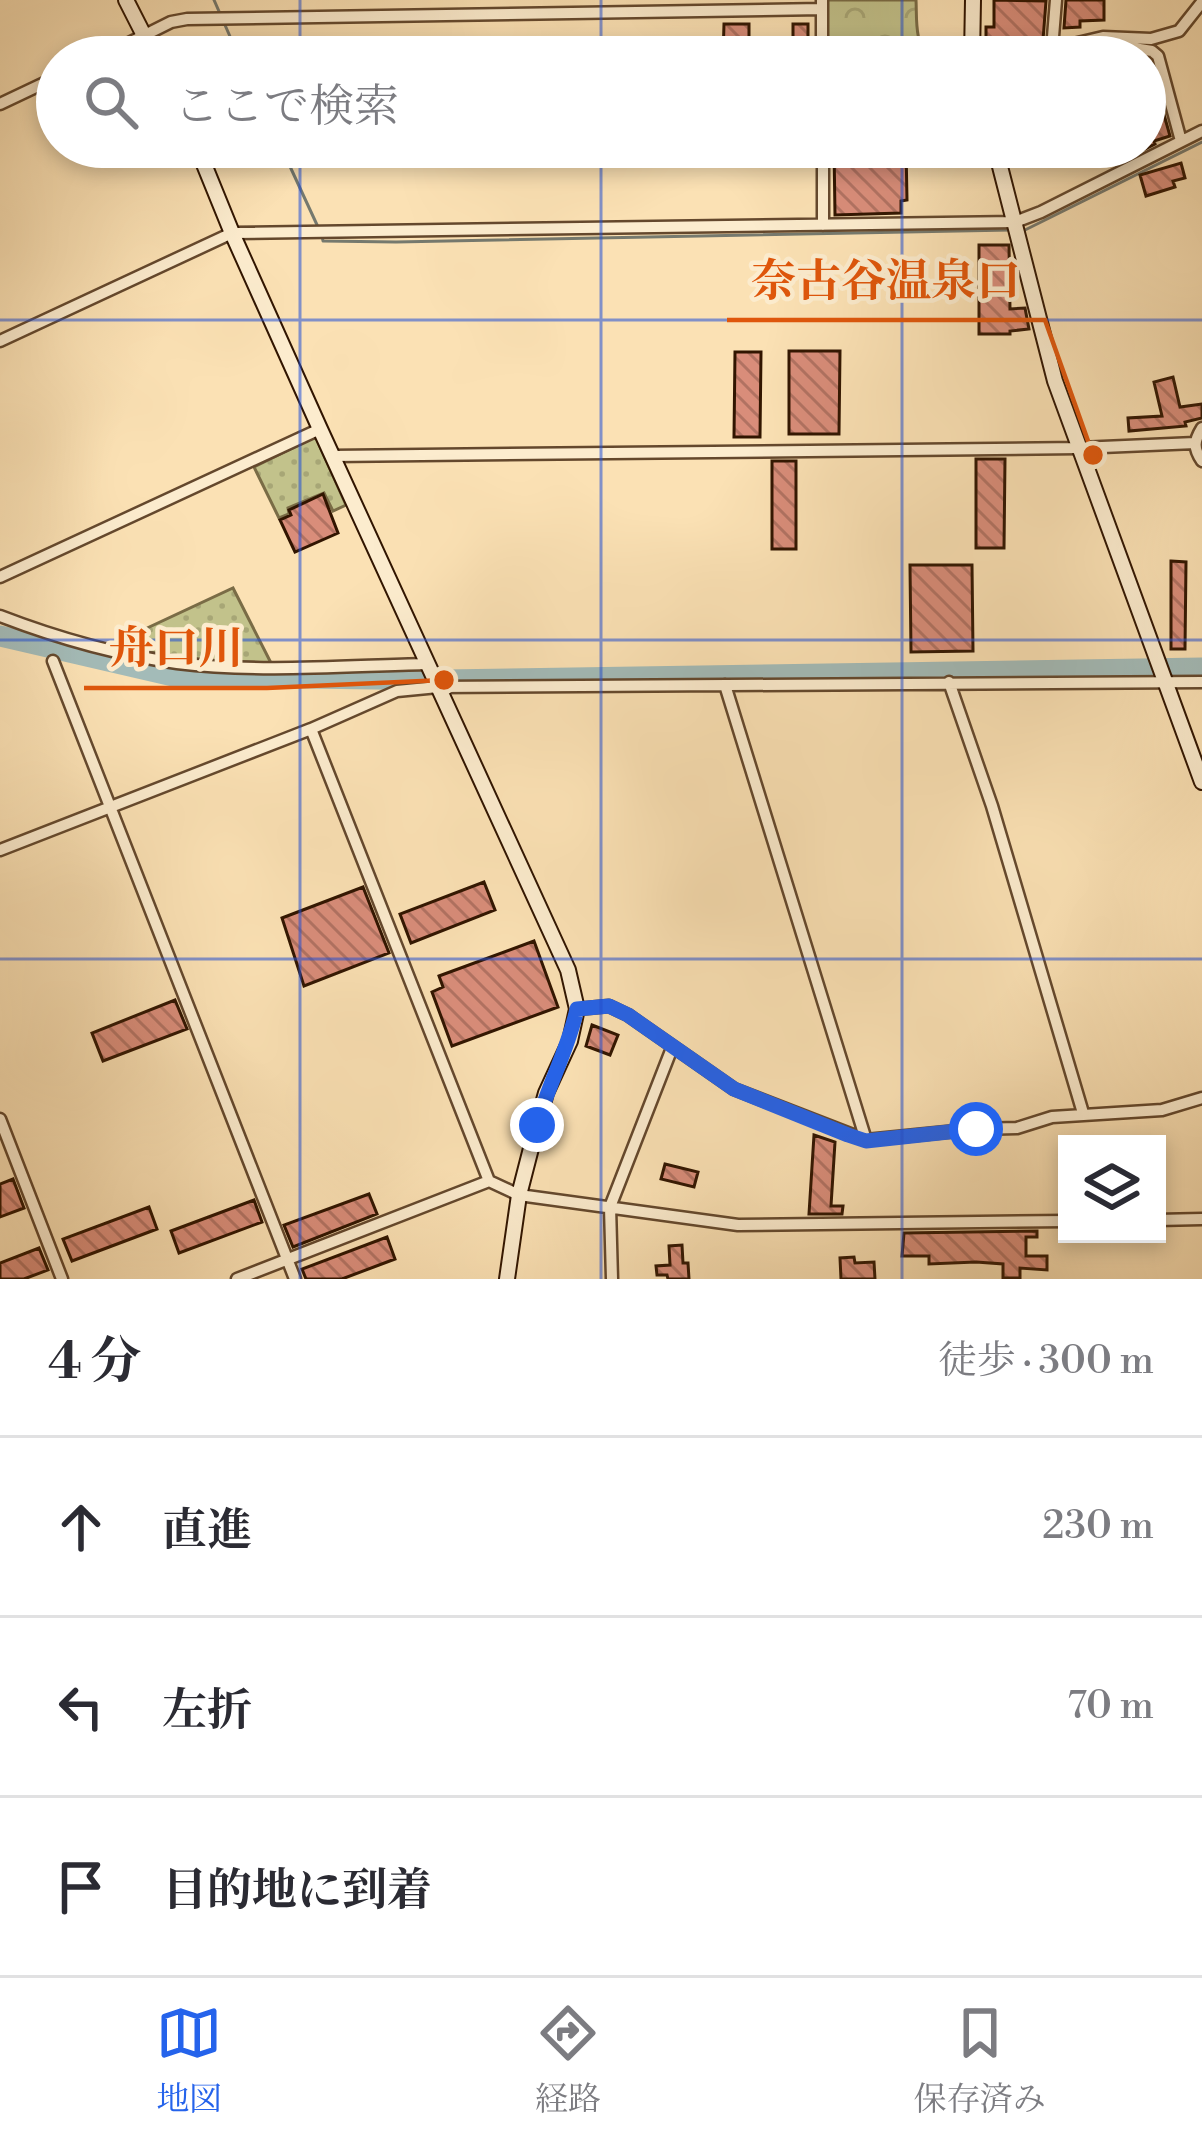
<!DOCTYPE html>
<html lang="ja">
<head>
<meta charset="utf-8">
<style>
	body { margin:0; font-family:"Libre Bodoni","Noto Serif JP",serif; background:#f7f7f7; color:#2b2b33 }
	.controls { position:absolute; right:36px; bottom:36px; display:grid; overflow:hidden; border-radius:0px; box-shadow:0 6px 18px #0003 }
	.controls button { width:108px; height:108px; display:grid; place-items:center; padding:0; border:0; border-bottom:3px solid #e1e1e2; background:#fff; color:#2b2b33; font:60px sans-serif }
	.stop { position:absolute; width:36px; height:36px; margin:-27px; border:9px solid #2563eb; border-radius:50%; background:#fff }
	.stop.end { background:#2563eb; border-color:#fff; box-shadow:0 3px 12px #0008 }
	.list { margin:0; padding:0; list-style:none }
	h2 { display:flex; justify-content:space-between; align-items:center; height:156px; margin:0; padding:0 48px; font-size:51px }
	h2 small { font-size:39px; font-weight:400; color:#7c7c81 }
	.list li { display:grid; grid-template-columns:78px 1fr auto; gap:36px; align-items:center; box-sizing:border-box; height:180px; padding:0 48px; border-top:3px solid #e1e1e2 }
	.list b { display:block; font-size:45px; white-space:nowrap }
	.list em { font-size:39px; font-style:normal; color:#7c7c81 }
	.icon { flex:none; width:66px; height:66px; fill:none; stroke:currentColor; stroke-width:2; stroke-linecap:round; stroke-linejoin:round }
	.map { position:relative; flex:none; width:1202px; height:1279px; overflow:hidden }
	.search { position:absolute; background:#fff; box-shadow:0 6px 18px #0003; left:36px; right:36px; top:36px; height:132px; display:flex; align-items:center; gap:30px; box-sizing:border-box; padding:0 42px; border-radius:66px; color:#7c7c81; font-size:45px }
	.sheet { height:696px; background:#fff }
	nav { display:flex; justify-content:space-around; align-items:center; box-sizing:border-box; height:168px; border-top:3px solid #e1e1e2; background:#fff; font-size:33px; color:#7c7c81 }
	nav a { display:grid; justify-items:center; gap:6px }
	nav .on { color:#2563eb }
	.map>svg:first-child { display:block }
</style>
</head>
<body>
<div class="map">
<svg width="1202" height="1279" viewBox="0 0 1202 1279">
	<defs>
		<pattern id="grass-dots" width="8" height="8" patternUnits="userSpaceOnUse" patternTransform="scale(3)"><rect width="8" height="8" fill="#c2c28b"/><path d="M2 2h.1M6 6h.1" fill="none" stroke="#a7a676" stroke-width="1.8" stroke-linecap="round"/></pattern>
		<pattern id="forest-crowns" width="20" height="18" patternUnits="userSpaceOnUse" patternTransform="scale(3)"><rect width="20" height="18" fill="#c2c28b"/><path d="M2 6a3 3 0 1 1 6 0M12 15a3 3 0 1 1 6 0" fill="none" stroke="#a7a676"/></pattern>
		<pattern id="building-back-hatch" width="6" height="6" patternUnits="userSpaceOnUse" patternTransform="scale(3)"><rect width="6" height="6" fill="#d98d7a"/><path d="M-1 5l2 2M0 0l6 6M5-1l2 2" fill="none" stroke="#b17262"/></pattern>
	</defs>
	<rect width="100%" height="100%" fill="#fbe1b4"/>
	<filter id="stains"><feTurbulence type="fractalNoise" baseFrequency=".00167" numOctaves="4"/><feColorMatrix values="0 0 0 0 .2 0 0 0 0 .09 0 0 0 0 .02 0 0 0 .5 -.17"/></filter>
	<radialGradient id="worn" r=".72"><stop offset=".6" stop-color="#630" stop-opacity="0"/><stop offset="1" stop-color="#630" stop-opacity=".3"/></radialGradient>
	<!-- grass -->
	<path fill="url(#grass-dots)" stroke="#7a6c46" stroke-width="3" d="M313,438H316L346,505L333,511L324,493L288,508L289,514L279,518L254,467Z
		M233,588L271,663L206,660L114,647L113,644Z"/>
	<!-- forest -->
	<path fill="url(#forest-crowns)" stroke="#7a6c46" stroke-width="3" d="M821,0H916C917,19 914,44 930,57H825Z"/>
	<g fill="none" stroke-linecap="round" stroke-linejoin="round">
		<!-- stream -->
		<path stroke="#75796e" stroke-width="3" d="M214,0L239,57
			M281,147L318,227
			M1020,230H1025L1202,142
			M322,236L323,241L396,242L1011,230"/>
		<!-- river -->
		<path stroke="#a3bbb8" stroke-width="21" d="M0,636L173,676L444,680L1202,668"/>
	</g>
	<!-- building -->
	<path fill="url(#building-back-hatch)" stroke="#311500" stroke-width="3" d="M994,0L1046,1L1043,40H1017V43L1007,44L986,41V27H994Z
		M1066,0H1104V20L1080,21V27L1064,28Z
		M724,24H749V57H723Z
		M793,24H808V57H793Z
		M1156,86L1170,136L1154,141L1155,144L1145,149V88Z
		M834,147H906L907,200L901,201V213L835,215Z
		M1181,163L1185,178L1173,181L1175,187L1146,196L1140,175Z
		M979,245H1009L1010,309L1025,308L1029,329L1010,331V334H979Z
		M789,351H840L839,434H789Z
		M735,352H761L760,437H734Z
		M1173,377L1180,407L1202,404V418L1185,422L1186,426L1129,431L1128,418L1162,416L1154,382Z
		M976,459H1005L1004,548H976Z
		M772,461H796V549H772Z
		M323,494L338,533L295,552L280,520L291,515L289,510Z
		M1171,561L1186,562L1185,649H1171Z
		M910,565H972L973,651L911,652Z
		M484,882L495,910L411,943L400,914Z
		M363,887L389,953L304,986L282,918Z
		M534,941L558,1007L452,1046L432,992L443,987L439,976Z
		M175,1000L187,1029L103,1061L92,1033Z
		M592,1025L618,1035L610,1055L586,1046Z
		M814,1135L835,1142L831,1206H843L842,1214H809Z
		M665,1164L698,1172L694,1187L661,1179Z
		M13,1179L24,1208L0,1217V1184Z
		M369,1194L377,1214L293,1247L284,1225Z
		M254,1200L262,1222L179,1253L171,1231Z
		M149,1207L157,1229L72,1261L63,1239Z
		M1037,1231V1237H1026V1256H1047V1270L1020,1268V1278H1003V1264L976,1262L929,1264V1256H902L904,1233Z
		M387,1237L395,1259L342,1279H306L302,1269Z
		M682,1245L683,1263H688L689,1279H668L667,1275H657L656,1266L670,1265L669,1246Z
		M39,1248L48,1270L24,1279H0V1263Z
		M854,1257L855,1263L874,1262L875,1279H841L840,1258Z"/>
	<g fill="none" stroke-linecap="round" stroke-linejoin="round">
		<defs>
			<path id="street" d="M822,0V57
				M1096,42L1152,51L1158,56L1181,141
				M1052,49L1056,0
				M101,57L171,22L187,19L822,9
				M977,57L1052,49L1103,37L1151,39L1179,31L1202,2
				M0,104L57,77
				M823,147V225
				M0,341L232,233L1015,222L1041,212L1202,131
				M1202,428C1194,441 1193,448 1202,461
				M333,456L1079,448L1195,443
				M0,577L320,429
				M0,616C57,638 117,655 177,663C259,673 343,666 425,664
				M53,661L295,1279
				M949,682L992,806L1083,1113
				M725,685L866,1140
				M311,729L489,1181L519,1195L738,1225L1067,1221
				M0,850L311,729L397,691L438,687L1202,682
				M577,1009L609,1006L628,1015L734,1089L866,1140L976,1129L1017,1128L1052,1117L1162,1110L1202,1098
				M0,1119L62,1279
				M1157,1220L1202,1219
				M237,1279L489,1181
				M612,1279L610,1207L672,1048"/>
			<path id="secondary" d="M126,0L155,57
				M972,57L973,0
				M197,147L232,233L320,429L568,970L577,1009L570,1041L546,1093L537,1125L519,1195L507,1279
				M995,147L1055,381L1202,782"/>
		</defs>
		<!-- street casing -->
		<use href="#street" stroke="#64482d" stroke-width="15"/>
		<!-- secondary casing -->
		<use href="#secondary" stroke="#311500" stroke-width="18"/>
		<!-- street -->
		<use href="#street" stroke="#fcecce" stroke-width="10"/>
		<!-- secondary -->
		<use href="#secondary" stroke="#fcecce" stroke-width="14"/>
	</g>
	<g fill="none" stroke-linecap="round" stroke-linejoin="round">
		<!-- route -->
		<path stroke="#2563eb" stroke-width="15" d="M537,1125C548,1085 568,1050 577,1009L609,1006L628,1015L734,1089L848,1135L866,1141L976,1129"/>
	</g>
	<!-- grid -->
	<path fill="none" stroke="#1d4ed8" stroke-width="3" stroke-opacity="0.55" d="M300,0V57M601,0V57M902,0V57M300,147V1279M601,147V1279M902,147V1279M0,320H1202M0,640H1202M0,959H1202"/>
	<!-- callouts -->
	<path fill="none" stroke="#df560b" stroke-width="4.5" d="M1093 455L1045 320H727M444 680L267 688H84"/>
	<g fill="#df560b" stroke="#fcecce" stroke-width="4.5">
		<circle cx="1093" cy="455" r="12"/>
		<circle cx="444" cy="680" r="12"/>
	</g>
	<g font-size="45" text-anchor="middle" font-weight="bold" fill="#df560b" stroke="#fcecce" stroke-width="9" stroke-linejoin="round" paint-order="stroke">
		<text x="886" y="296">奈古谷温泉口</text>
		<text x="176" y="663">舟口川</text>
	</g>
	<rect width="100%" height="100%" filter="url(#stains)"/>
	<rect width="100%" height="100%" fill="url(#worn)"/>
</svg>
<div class="controls">
<button><svg class="icon" aria-label="layers" viewBox="0 0 24 24"><path d="M12 4l9 5-9 5-9-5zM3 14l9 5 9-5"/></svg></button>
</div>
<div class="stop" style="left:976px;top:1129px"></div>
<div class="stop end" style="left:537px;top:1125px"></div>
<div class="search"><svg class="icon" aria-label="search" viewBox="0 0 24 24"><circle cx="10" cy="10" r="6"/><path d="M15 15l6 6"/></svg>ここで検索</div>
</div>
<section class="sheet">
<h2>4 分<small>徒歩 · 300 m</small></h2>
<ul class="list">
<li><svg class="icon" aria-label="ahead" viewBox="0 0 24 24"><path d="M12 20V5M6 11l6-6 6 6"/></svg><div><b>直進</b></div><em>230 m</em></li>
<li><svg class="icon" aria-label="left" viewBox="0 0 24 24"><path d="M17 20v-9H6M10 6l-5 5 5 5"/></svg><div><b>左折</b></div><em>70 m</em></li>
<li><svg class="icon" aria-label="arrive" viewBox="0 0 24 24"><path d="M6 21V4h12l-3 4 3 4H6"/></svg><div><b>目的地に到着</b></div></li>
</ul>
</section>
<nav>
<a class="on"><svg class="icon" aria-label="map" viewBox="0 0 24 24"><path d="M3 6l6-2 6 2 6-2v14l-6 2-6-2-6 2zM9 4v14M15 6v14"/></svg>地図</a>
<a><svg class="icon" aria-label="directions" viewBox="0 0 24 24"><path d="M12 3l9 9-9 9-9-9zM9 14v-3h6M13 9l2 2-2 2"/></svg>経路</a>
<a><svg class="icon" aria-label="saved" viewBox="0 0 24 24"><path d="M7 4h10v16l-5-4-5 4z"/></svg>保存済み</a>
</nav>
</body>
</html>
